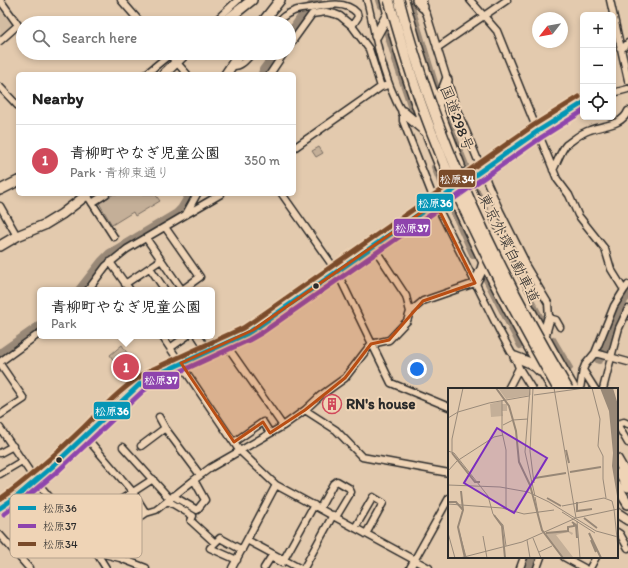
<!DOCTYPE html>
<html lang="en">
<head>
<meta charset="utf-8">
<style>
	body { margin:0; font-family:Itim,"Klee One",sans-serif; background:#f6f6f6; color:#222 }
	.controls { position:absolute; right:12px; top:12px; display:grid; overflow:hidden; border-radius:6px; box-shadow:0 2px 6px #0003 }
	.controls button { width:36px; height:36px; display:grid; place-items:center; padding:0; border:0; border-bottom:1px solid #e0e0e0; background:#fff; color:#222; font:20px sans-serif }
	.compass { position:absolute; left:532px; top:12px; width:36px; height:36px; border-radius:50%; background:#fff; box-shadow:0 2px 6px #0003; rotate:239deg }
	.you { position:absolute; left:417px; top:369px; width:14px; height:14px; margin:-10px; border:3px solid #fff; border-radius:50%; background:#1a73e8; box-shadow:0 0 0 6px #1a73e833 }
	.badge { display:grid; place-items:center; width:26px; height:26px; border-radius:50%; background:#d1495b; color:#fff; font-size:13px; font-weight:700 }
	.pin { position:absolute; translate:-50% -50%; border:2px solid #fff; box-shadow:0 1px 4px #0006 }
	.popup { position:absolute; left:37px; top:287px; width:178px; height:52px; box-sizing:border-box; display:grid; place-content:center; border-radius:6px; background:#fff; filter:drop-shadow(0 1px 3px #0005); font-size:13px; white-space:nowrap; color:#767676 }
	.popup b { font-size:15px; color:#222 }
	.popup::after { content:''; position:absolute; left:50%; top:100%; margin-left:-8px; border:8px solid transparent; border-top-color:#fff }
	.list { margin:0; padding:0; list-style:none }
	h2 { display:flex; justify-content:space-between; align-items:center; height:52px; margin:0; padding:0 16px; font-size:17px }
	h2 small { font-size:13px; font-weight:400; color:#767676 }
	.list li { display:grid; grid-template-columns:26px 1fr auto; gap:12px; align-items:center; box-sizing:border-box; height:72px; padding:0 16px; border-top:1px solid #e0e0e0 }
	.list b { display:block; font-size:15px; white-space:nowrap }
	.list p { margin:0; font-size:13px; white-space:nowrap; color:#767676 }
	.list em { font-size:13px; font-style:normal; color:#767676 }
	.icon { flex:none; width:22px; height:22px; fill:none; stroke:currentColor; stroke-width:2; stroke-linecap:round; stroke-linejoin:round }
	.map { position:relative; flex:none; width:628px; height:568px; overflow:hidden }
	.search { position:absolute; background:#fff; box-shadow:0 2px 6px #0003; left:16px; top:16px; width:280px; height:44px; display:flex; align-items:center; gap:10px; box-sizing:border-box; padding:0 14px; border-radius:22px; color:#767676; font-size:15px }
	.panel { position:absolute; background:#fff; box-shadow:0 2px 6px #0003; left:16px; top:72px; width:280px; height:124px; border-radius:6px }
	.map>svg:first-child { display:block }
</style>
</head>
<body>
<div class="map">
<svg width="628" height="568" viewBox="0 0 628 568">
	<rect width="100%" height="100%" fill="#e3caae"/>
	<filter id="ink" filterUnits="userSpaceOnUse"><feTurbulence type="fractalNoise" baseFrequency=".025" numOctaves="2"/><feDisplacementMap in="SourceGraphic" scale="8" xChannelSelector="R" yChannelSelector="G"/><feConvolveMatrix kernelMatrix="1 2 1 2 8 2 1 2 1" color-interpolation-filters="sRGB"/></filter>
	<g filter="url(#ink)">
		<!-- built -->
		<path fill="#d3bca2" d="M0,9L13,25L0,36Z"/>
		<!-- green -->
		<path fill="#c4af98" stroke="#786d62" d="M319,147L323,153L316,157L312,151Z
			M114,194H155L160,201L135,216L133,212L112,225L99,203Z
			M122,345L143,378L131,388L110,355Z"/>
		<g fill="none" stroke-linecap="round" stroke-linejoin="round">
			<!-- canal -->
			<path stroke="#988877" stroke-width="6" d="M379,0L381,6
				M411,4L437,89
				M386,31L398,69L412,111
				M445,113L466,165
				M434,167L440,182
				M477,191L489,218
				M452,209L473,256
				M509,259L541,318
				M486,280L520,346
				M553,339L570,368"/>
			<!-- river -->
			<path stroke="#988877" stroke-width="10" d="M289,36L302,17L317,0
				M263,74L264,70L277,53
				M80,290L102,262L110,254L177,214L182,209L191,194
				M0,354L40,326
				M599,359L605,349L623,300L628,294
				M529,568L533,557"/>
			<defs>
				<path id="minor" d="M121,0L141,23
					M367,0C375,32 380,66 394,96C397,102 398,107 403,112V121L433,197V201L429,207L434,208L440,212L499,330L511,352L515,357L519,368L532,389
					M423,0V7L427,15L456,108L466,131L479,163L481,165L487,167L485,175L487,182L500,211L524,259L523,261L548,303L549,318L556,320L560,327
					M470,0L497,31L557,179L569,195L578,215L605,249L611,269L624,290
					M610,0L628,80
					M213,23L238,0
					M277,23C281,18 286,14 292,12C297,9 304,9 310,8C326,5 345,0 357,13L358,17L352,26
					M0,41L18,25L0,0
					M289,46L312,14L326,12L335,14L340,16L352,26L369,49L381,87
					M437,48L507,0
					M620,48L624,47L628,43
					M168,53L187,74
					M232,66C241,67 246,60 252,53
					M146,74L169,55
					M270,74L284,53
					M0,87L18,106
					M613,93L628,89
					M294,148L381,87L385,86
					M553,170C557,163 561,150 566,145C573,140 582,132 590,130C603,125 622,126 628,111
					M282,194L337,272L391,383L449,407
					M87,195L114,237
					M92,203L106,194
					M0,206L17,236
					M186,214L197,194
					M165,227L200,277L182,290
					M146,238L182,290
					M373,246L406,296L410,312
					M110,262L130,290
					M150,268L165,290
					M125,284L161,260
					M88,290L106,266L127,249L221,194
					M162,336L203,397L239,450L276,485L429,568
					M198,336L208,351
					M225,343L283,426
					M170,348L187,336
					M595,353L628,362
					M0,362L40,333
					M0,364L24,399L0,415
					M583,370L595,389
					M508,389L519,368
					M580,389L583,370L585,365L595,353L614,306L624,290L628,285
					M603,389L614,346L619,328L628,309
					M305,410L336,430L362,457L449,473
					M159,417L165,428L200,475
					M617,424L628,443
					M617,424L624,422L628,424
					M0,428L36,481L76,529L89,548L96,552L120,558L146,568
					M85,436L132,491L146,513L156,510L194,480L210,468L283,426L305,410L320,396L345,378L371,344L389,340L407,321L410,312L423,301L475,283
					M234,442L263,422L270,433
					M141,446L165,428
					M123,447L170,499
					M0,453L13,446
					M0,474L22,461
					M173,496L197,510L205,500L194,480
					M168,501L193,516L191,521L215,543
					M0,508C52,474 92,425 139,385L152,377L246,334L259,326L538,131L583,103
					M320,508L333,484L337,481L349,488L351,492L336,517
					M355,528L373,497L383,503L366,534
					M76,529L153,479
					M617,532L620,534L628,548
					M0,535L29,568
					M247,540L299,568
					M96,552L106,568
					M101,553L133,522L146,513
					M564,557L584,568
					M21,558L69,521
					M237,560L210,548L220,538L242,550
					M232,568L276,485
					M264,568L271,557L282,563L314,505
					M304,568L333,515
					M410,568L449,498
					M520,568L524,557
					M537,568L541,557
					M590,568L596,557"/>
				<path id="highway" d="M385,0C419,138 481,267 553,389
					M404,0C419,56 438,111 460,165
					M417,0L423,7
					M223,23L252,0
					M262,23L280,0
					M376,36L388,14
					M164,74L186,53
					M226,74L240,53
					M437,106L447,80
					M403,112L425,131
					M469,186C500,256 536,323 574,389
					M0,190L18,181
					M493,236L523,261
					M0,246L17,236L44,225L62,214L88,194
					M475,283L482,269L484,262
					M544,336L549,318
					M515,357C525,361 533,363 540,371
					M617,459L628,478
					M620,473L628,487
					M617,486L628,504
					M617,513L628,520"/>
			</defs>
			<!-- minor casing -->
			<use href="#minor" stroke="#2b2b2b" stroke-width="9"/>
			<!-- highway casing -->
			<use href="#highway" stroke="#2b2b2b" stroke-width="12"/>
			<!-- minor -->
			<use href="#minor" stroke="#efd4b6" stroke-width="6"/>
			<!-- highway -->
			<use href="#highway" stroke="#efd4b6" stroke-width="9"/>
			<defs>
				<path id="highway-bridge" d="M389,0C402,45 415,90 432,133C466,222 511,306 558,389
					M399,0C435,139 496,266 568,389"/>
			</defs>
			<!-- highway-bridge casing -->
			<use href="#highway-bridge" stroke="#2b2b2b" stroke-width="12" stroke-linecap="butt"/>
			<!-- highway-bridge -->
			<use href="#highway-bridge" stroke="#efd4b6" stroke-width="9"/>
			<defs>
				<path id="bus-1" d="M0,508L19,495L54,465L139,385L152,377L246,334L259,326L538,131L583,103"/>
				<path id="bus-2" d="M4,514L23,500L59,470L143,391L155,383L249,340L263,332L542,137L583,111"/>
				<path id="bus-3" d="M0,499C30,478 57,453 84,427C104,407 124,385 149,371L243,328L255,320L534,125L579,97"/>
			</defs>
			<!-- bus-1 casing -->
			<use href="#bus-1" stroke="#efd4b6" stroke-width="8"/>
			<!-- bus-2 casing -->
			<use href="#bus-2" stroke="#efd4b6" stroke-width="8"/>
			<!-- bus-3 casing -->
			<use href="#bus-3" stroke="#efd4b6" stroke-width="8"/>
			<!-- bus-1 -->
			<use href="#bus-1" stroke="#0696b6" stroke-width="5"/>
			<!-- bus-2 -->
			<use href="#bus-2" stroke="#8e44ad" stroke-width="5"/>
			<!-- bus-3 -->
			<use href="#bus-3" stroke="#7a4b2a" stroke-width="5"/>
		</g>
	</g>
	<!-- marked area -->
	<path fill="#b94e14" fill-opacity="0.2" stroke="#b94e14" stroke-width="3" stroke-linejoin="round" d="M429,207L434,208L440,212L475,283L423,301L389,340L371,344L345,378L305,410L270,433L263,422L234,442L181,363L253,330Z"/>
	<!-- icons -->
	<defs>
		<symbol id="building-ring" viewBox="-11 -11 22 22"><circle r="9.5" fill="#efd4b6" stroke="#d1495b" stroke-width="1.5"/><path d="M-4-6H4V6H1V3H-1V6H-4ZM-2.5-4.3h1.7v1.8h-1.7ZM.8-4.3h1.7v1.8H.8ZM-2.5-1h1.7V.8h-1.7ZM.8-1h1.7V.8H.8Z" fill="#d1495b"/></symbol>
	</defs>
	<g fill-rule="evenodd">
		<use href="#building-ring" x="321" y="393" width="22" height="22"/>
	</g>
	<!-- markers -->
	<g fill="#2b2b2b" stroke="#efd4b6" stroke-width="1.5">
		<circle cx="316" cy="286" r="3.5"/>
		<circle cx="59" cy="460" r="3.5"/>
	</g>
	<g text-anchor="middle" stroke-width="4" stroke-linejoin="round" paint-order="stroke">
		<!-- street labels -->
		<g font-size="15" fill="#2b2b2b" stroke="#efd4b6">
			<text transform="translate(457 118) rotate(69)" y="5">国道298号</text>
			<text transform="translate(509 248) rotate(64)" y="5">東京外環自動車道</text>
		</g>
		<!-- poi labels -->
		<g font-size="15" font-weight="bold" fill="#2b2b2b" stroke="#efd4b6" text-anchor="start">
			<text x="346" y="409">RN's house</text>
		</g>
	</g>
	<!-- overview -->
	<g transform="translate(448 388)">
		<rect width="170" height="170" fill="#e3caae"/>
		<path d="M50,0H82L83,7L58,11ZM54,13V16H59V23H54L55,28L43,29L42,16ZM120,139L121,143L125,145L124,147L120,144L108,147L125,169L115,170L96,146L120,143Z" fill="#c4af98"/>
		<path d="M152,0H165L170,17V114L164,78L165,65L161,23Z" fill="#988877"/>
		<path fill="none" stroke="#988877" stroke-width="2" d="M48,0L61,18L68,43L71,74L82,97L94,142L115,170M118,62L121,75M4,65L27,94H32M122,84L153,79M87,90L118,85M13,103L15,122L10,139L17,170M99,110L113,118M0,114H8L15,122M129,114V123L144,121M46,127L54,138L57,170M136,130L149,140M124,134L128,137L129,150M98,145L120,143V139L126,138V136M141,145L153,170M143,152L148,164"/>
		<path fill="none" stroke="#998a7a" stroke-width="1" d="M82,0L77,64L87,108M85,0L82,63L86,95M106,0L128,130M144,0L152,31L150,58L155,68V91L158,110M86,7L137,0M54,12V44L58,62V120M0,30L10,24L41,15L81,8M55,37L65,32L80,31M0,63L6,65L40,108L45,126L55,137L58,158M4,64V51L15,0M0,83L9,73L46,49L55,47M0,97L52,99L80,104L101,114L148,143L170,149M87,109L90,125M0,116L54,120L76,126L106,122M114,118L156,110L164,113L166,121M166,121L170,160M114,124L147,145M129,133L132,170M11,143L18,169M0,145L7,170M35,148L39,170M85,150L93,170M79,152L82,170M91,164L104,158M12,170L74,154L128,130L170,121"/>
		<path fill="#7b2cbf" fill-opacity="0.15" stroke="#7b2cbf" stroke-width="2" d="M49,40L99,70L66,125L16,95Z"/>
		<rect width="170" height="170" fill="none" stroke="#2b2b2b" stroke-width="2"/>
	</g>
	<!-- legend -->
	<rect x="10" y="494" width="132" height="64" rx="6" fill="#efd4b6" stroke="#b4a18c" stroke-width="1"/>
	<rect x="18" y="506" width="18" height="4" fill="#0696b6"/>
	<rect x="18" y="524" width="18" height="4" fill="#8e44ad"/>
	<rect x="18" y="542" width="18" height="4" fill="#7a4b2a"/>
	<g font-size="11" fill="#2b2b2b">
		<text x="43" y="512">松原36</text>
		<text x="43" y="530">松原37</text>
		<text x="43" y="548">松原34</text>
	</g>
	<g stroke="#efd4b6" stroke-width="1.5">
		<rect x="438" y="169" width="38" height="19" rx="4" fill="#7a4b2a"/>
		<rect x="416" y="193" width="38" height="19" rx="4" fill="#0696b6"/>
		<rect x="393" y="218" width="38" height="19" rx="4" fill="#8e44ad"/>
		<rect x="142" y="371" width="38" height="19" rx="4" fill="#8e44ad"/>
		<rect x="93" y="401" width="38" height="19" rx="4" fill="#0696b6"/>
	</g>
	<g font-size="11" text-anchor="middle" font-weight="bold" fill="#fff">
		<text x="457" y="183">松原34</text>
		<text x="435" y="207">松原36</text>
		<text x="412" y="232">松原37</text>
		<text x="161" y="384">松原37</text>
		<text x="112" y="415">松原36</text>
	</g>
</svg>
<div class="controls">
<button>+</button>
<button>−</button>
<button><svg class="icon" aria-label="locate" viewBox="0 0 24 24"><circle cx="12" cy="12" r="6"/><path d="M12 2v4M12 18v4M2 12h4M18 12h4"/></svg></button>
</div>
<svg class="compass" viewBox="-18 -18 36 36"><path d="M0-13l5 13h-10z" fill="#e53935"/><path d="M0 13l5-13h-10z" fill="#767676"/></svg>
<div class="you"></div>
<div class="pin badge" style="left:126px;top:367px">1</div>
<div class="popup"><b>青柳町やなぎ児童公園</b>Park</div>
<div class="search"><svg class="icon" aria-label="search" viewBox="0 0 24 24"><circle cx="10" cy="10" r="6"/><path d="M15 15l6 6"/></svg>Search here</div>
<section class="panel">
<h2>Nearby<small></small></h2>
<ul class="list">
<li><span class="badge">1</span><div><b>青柳町やなぎ児童公園</b><p>Park · 青柳東通り</p></div><em>350 m</em></li>
</ul>
</section>
</div>
</body>
</html>
